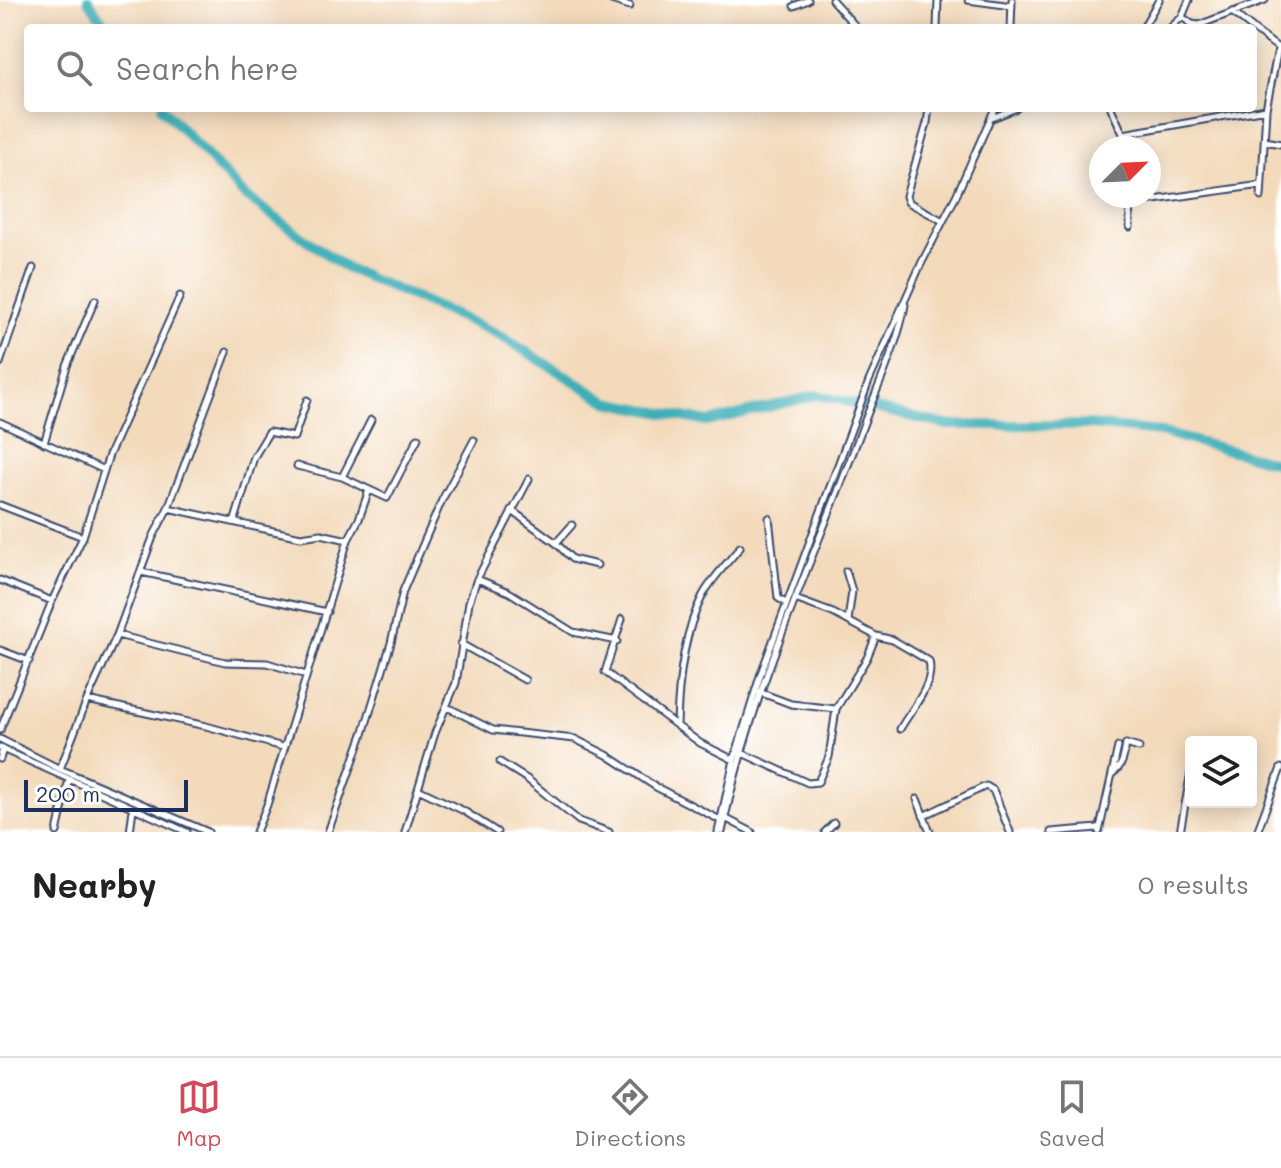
<!DOCTYPE html>
<html lang="en">
<head>
<meta charset="utf-8">
<style>
	body { margin:0; font-family:Mali,sans-serif; background:#f6f6f6; color:#222 }
	.controls { position:absolute; right:24px; bottom:24px; display:grid; overflow:hidden; border-radius:8px; box-shadow:0 4px 20px #0003 }
	.controls button { width:72px; height:72px; display:grid; place-items:center; padding:0; border:0; border-bottom:2px solid #e0e0e0; background:#fff; color:#222; font:40px sans-serif }
	.compass { position:absolute; left:1089px; top:136px; width:72px; height:72px; border-radius:50%; background:#fff; box-shadow:0 4px 20px #0003; rotate:66deg }
	.scale { position:absolute; left:24px; bottom:20px; width:164px; box-sizing:border-box; padding-left:8px; border:4px solid #1b2f5e; border-top:0; font-size:22px; line-height:28px; white-space:nowrap; color:#1b2f5e; -webkit-text-stroke:6px #fff; paint-order:stroke }
	.list { margin:0; padding:0; list-style:none }
	h2 { display:flex; justify-content:space-between; align-items:center; height:104px; margin:0; padding:0 32px; font-size:34px }
	h2 small { font-size:26px; font-weight:400; color:#767676 }
	.icon { flex:none; width:44px; height:44px; fill:none; stroke:currentColor; stroke-width:2; stroke-linecap:round; stroke-linejoin:round }
	.map { position:relative; flex:none; width:1281px; height:832px; overflow:hidden }
	.search { position:absolute; background:#fff; box-shadow:0 4px 20px #0003; left:24px; right:24px; top:24px; height:88px; display:flex; align-items:center; gap:20px; box-sizing:border-box; padding:0 28px; border-radius:8px; color:#767676; font-size:30px }
	.sheet { height:224px; background:#fff }
	nav { display:flex; justify-content:space-around; align-items:center; box-sizing:border-box; height:112px; border-top:2px solid #e0e0e0; background:#fff; font-size:22px; color:#767676 }
	nav a { display:grid; justify-items:center; gap:4px }
	nav .on { color:#d1495b }
	.map>svg:first-child { display:block }
</style>
</head>
<body>
<div class="map">
<svg width="1281" height="832" viewBox="0 0 1281 832">
	<rect width="100%" height="100%" fill="#fff"/>
	<filter id="ink" filterUnits="userSpaceOnUse"><feTurbulence type="fractalNoise" baseFrequency=".0125" numOctaves="2"/><feDisplacementMap in="SourceGraphic" scale="16" xChannelSelector="R" yChannelSelector="G"/><feConvolveMatrix kernelMatrix="1 2 1 2 8 2 1 2 1" color-interpolation-filters="sRGB"/></filter>
	<filter id="wash" filterUnits="userSpaceOnUse"><feTurbulence type="fractalNoise" baseFrequency=".006" numOctaves="4" result="noise"/><feDisplacementMap in="SourceGraphic" scale="32" xChannelSelector="R" yChannelSelector="G"/><feGaussianBlur stdDeviation="1.8" result="paint"/><feColorMatrix in="noise" values="0 0 0 0 0 0 0 0 0 0 0 0 0 0 0 0 0 1.4 0 .05"/><feComposite in="paint" operator="in"/></filter>
	<g filter="url(#wash)">
		<rect width="100%" height="100%" fill="#f3dabb"/>
		<g fill="none" stroke-linecap="round" stroke-linejoin="round">
			<!-- river -->
			<path stroke="#3eafb8" stroke-width="10" d="M88,0L107,28
				M162,108L245,196L346,268L496,333L608,402L708,422L817,395L947,425H1089L1160,432L1281,464"/>
		</g>
	</g>
	<g filter="url(#ink)">
		<g fill="none" stroke-linecap="round" stroke-linejoin="round">
			<defs>
				<path id="minor" d="M611,0L630,6
					M832,0L857,28
					M968,0L1012,6
					M794,6L808,0
					M1232,12L1252,28
					M1182,17L1192,24L1199,25L1265,0
					M1145,24L1159,0
					M937,28L938,0
					M1011,28L1012,0
					M1170,28L1182,17L1189,0
					M1253,29L1281,50
					M929,108L927,123L906,196L908,202L943,221
					M1111,108L1123,134L1125,148
					M992,118L1017,108
					M1123,134L1266,109
					M1265,141L1281,144
					M1129,196L1130,227
					M1261,197L1266,109L1278,49
					M1130,201L1154,200L1261,185
					M0,363L33,268
					M371,420L342,477L387,498L418,438
					M0,422L104,470
					M44,443L67,366L95,300
					M297,466L342,477
					M0,505L83,537
					M168,508L301,537L321,534L348,540
					M511,510L556,543L572,525
					M769,518L778,598L786,603
					M235,520L254,457L269,432L294,437L307,400
					M556,543L572,559L597,565
					M846,571L852,591L848,621
					M141,572L327,612
					M477,579L509,592L573,632L617,641
					M0,580L52,601
					M795,599L833,613L876,636L893,640L929,661C935,685 911,709 900,729
					M622,619L605,672L700,743L734,760
					M117,635L225,662L267,663L306,675
					M461,644L525,680
					M0,650L29,661
					M759,692L791,704L836,709
					M87,700L206,726L283,747
					M447,707L493,730L575,739L607,755L656,787L720,820
					M677,725C678,683 683,635 702,597C711,579 728,563 740,547
					M0,730L52,601L83,537L109,455L180,296
					M0,739L60,769L208,832
					M0,748L187,832
					M742,753L808,783L818,782L829,757L836,709L867,658L876,636
					M0,759L3,749
					M500,762L527,779L579,821L609,832
					M60,769L87,700L117,635L153,537L168,508L227,352
					M1113,773C1123,766 1124,756 1126,744L1139,748
					M418,789L464,811L497,832
					M917,799L930,832
					M923,816L986,786L993,790L1010,832
					M725,818L752,832
					M57,832L69,779
					M130,832L133,809
					M256,832L267,805L348,540L359,519L369,490
					M328,832L364,731L391,643L403,591L442,500L474,440
					M405,832L435,733L456,683L469,602L477,579L529,479
					M718,832L734,760L760,676L869,381L921,264L956,196L995,108
					M722,832C750,692 812,564 861,431C876,389 897,349 905,305
					M825,832L834,823
					M1051,832L1098,828
					M1099,832L1118,747
					M1180,832L1191,772
					M1257,832L1281,768"/>
			</defs>
			<!-- minor casing -->
			<use href="#minor" stroke="#3b496c" stroke-width="9"/>
			<!-- minor -->
			<use href="#minor" stroke="#fff" stroke-width="5"/>
		</g>
	</g>
</svg>
<div class="controls">
<button><svg class="icon" aria-label="layers" viewBox="0 0 24 24"><path d="M12 4l9 5-9 5-9-5zM3 14l9 5 9-5"/></svg></button>
</div>
<svg class="compass" viewBox="-18 -18 36 36"><path d="M0-13l5 13h-10z" fill="#e53935"/><path d="M0 13l5-13h-10z" fill="#767676"/></svg>
<div class="scale">200 m</div>
<div class="search"><svg class="icon" aria-label="search" viewBox="0 0 24 24"><circle cx="10" cy="10" r="6"/><path d="M15 15l6 6"/></svg>Search here</div>
</div>
<section class="sheet">
<h2>Nearby<small>0 results</small></h2>
<ul class="list">
</ul>
</section>
<nav>
<a class="on"><svg class="icon" aria-label="map" viewBox="0 0 24 24"><path d="M3 6l6-2 6 2 6-2v14l-6 2-6-2-6 2zM9 4v14M15 6v14"/></svg>Map</a>
<a><svg class="icon" aria-label="directions" viewBox="0 0 24 24"><path d="M12 3l9 9-9 9-9-9zM9 14v-3h6M13 9l2 2-2 2"/></svg>Directions</a>
<a><svg class="icon" aria-label="saved" viewBox="0 0 24 24"><path d="M7 4h10v16l-5-4-5 4z"/></svg>Saved</a>
</nav>
</body>
</html>
